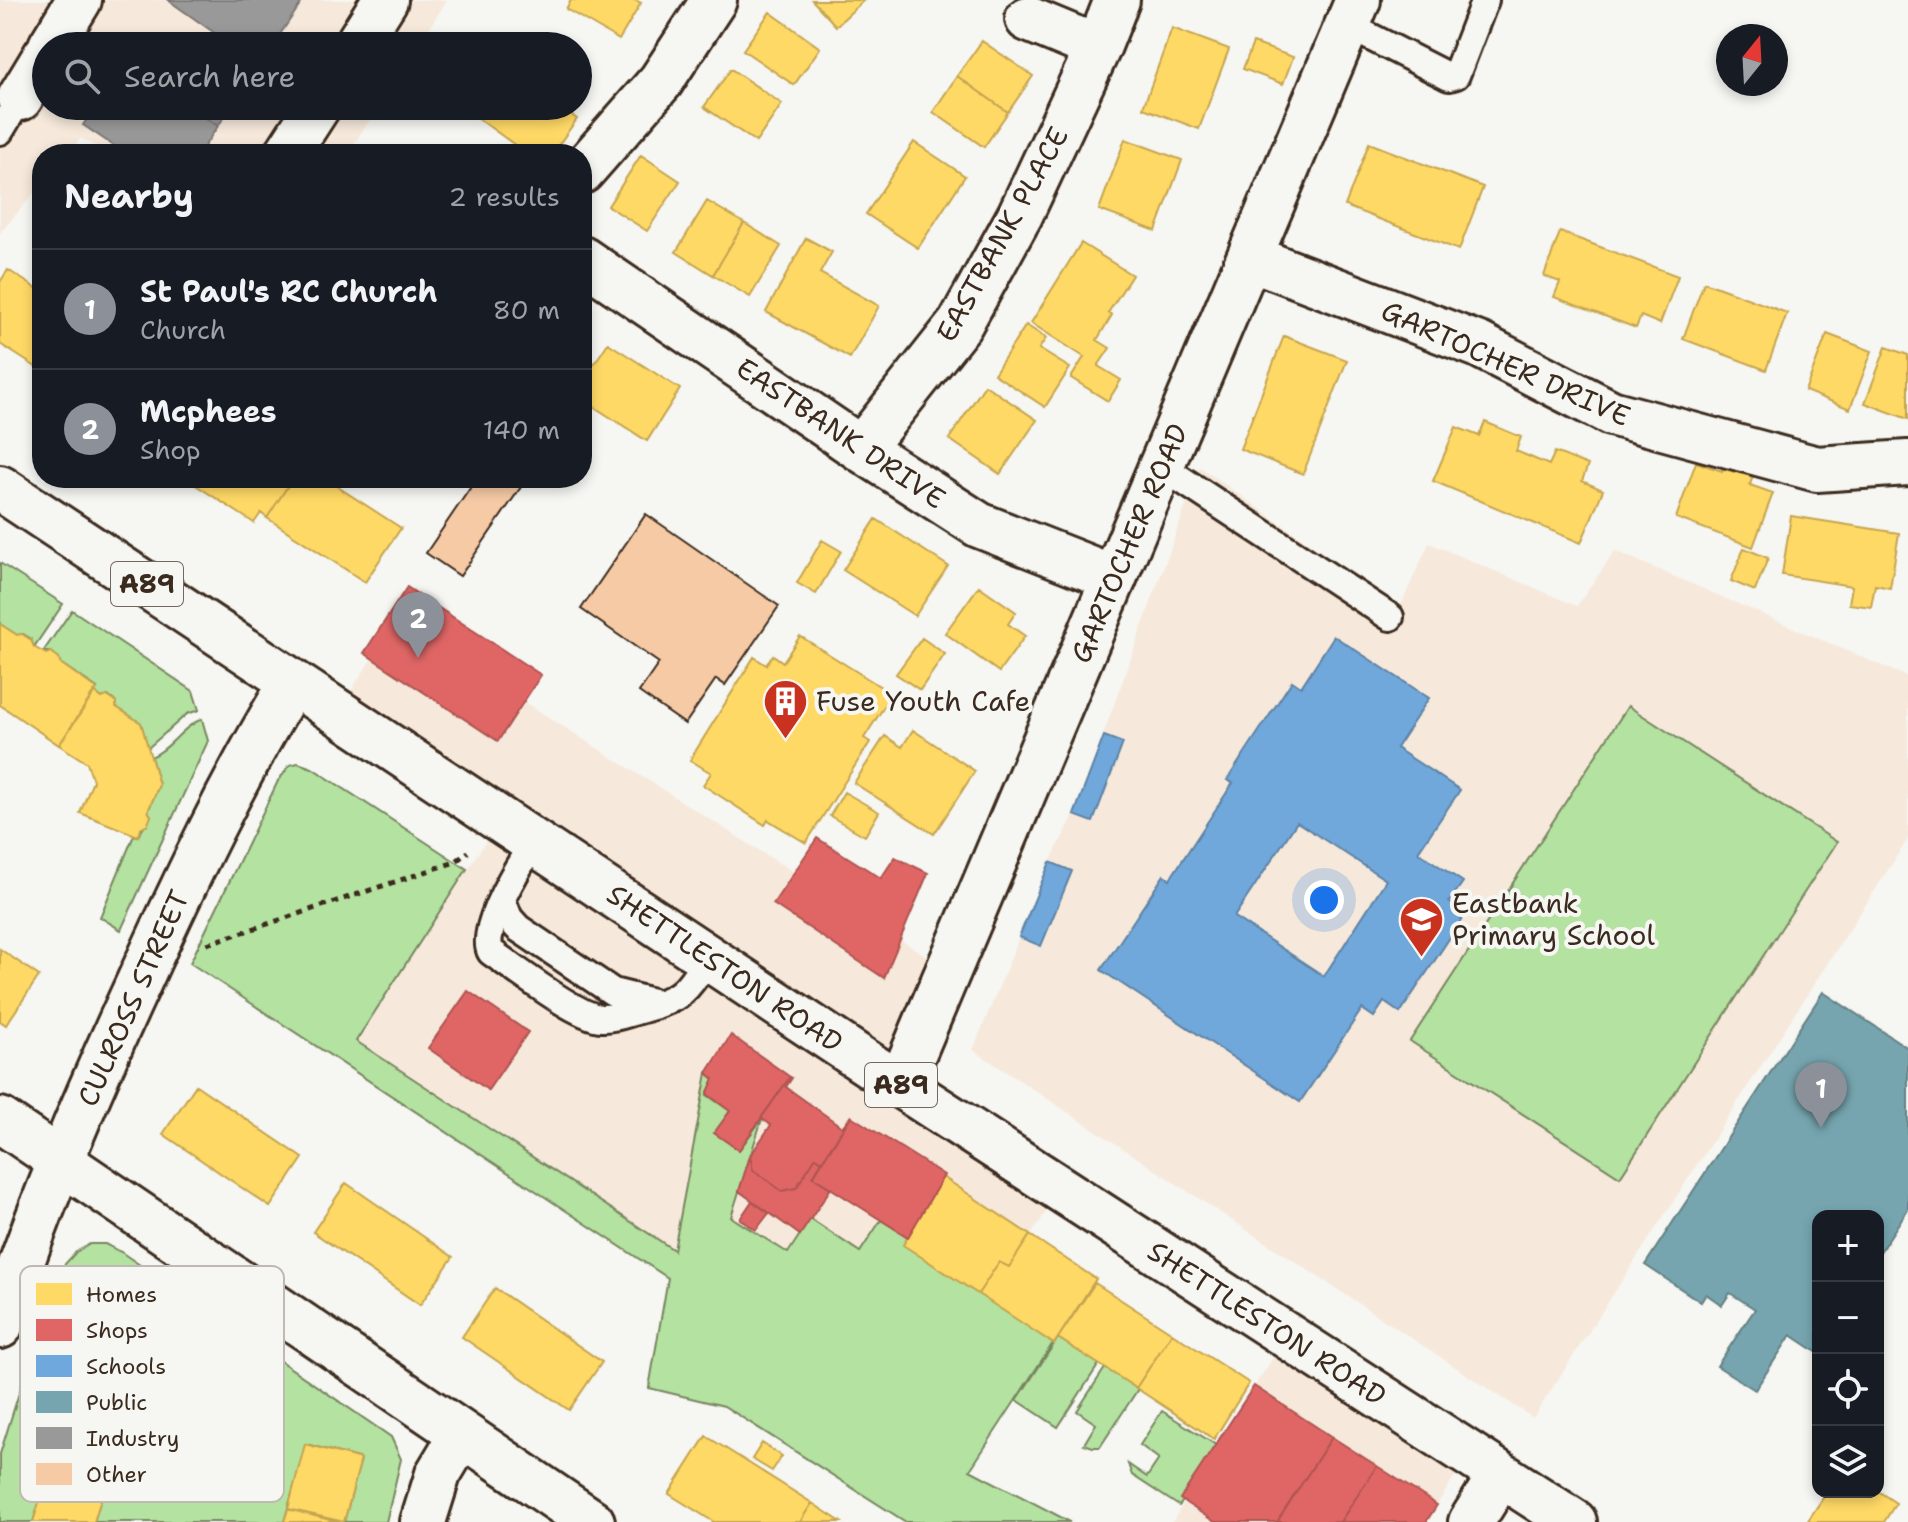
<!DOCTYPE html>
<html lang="en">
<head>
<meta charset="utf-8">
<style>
	body { margin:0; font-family:"Shantell Sans",sans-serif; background:#242831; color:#f1f3f6 }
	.controls { position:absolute; right:24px; bottom:24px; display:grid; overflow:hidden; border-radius:16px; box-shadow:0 4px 12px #0003 }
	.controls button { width:72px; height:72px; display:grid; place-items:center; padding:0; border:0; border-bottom:2px solid #363941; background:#171b24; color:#f1f3f6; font:40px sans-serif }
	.compass { position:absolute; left:1716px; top:24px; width:72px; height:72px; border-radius:50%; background:#171b24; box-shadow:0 4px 12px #0003; rotate:18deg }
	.you { position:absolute; left:1324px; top:900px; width:28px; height:28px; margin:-20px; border:6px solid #fff; border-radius:50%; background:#1a73e8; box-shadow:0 0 0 12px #1a73e833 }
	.badge { display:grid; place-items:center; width:52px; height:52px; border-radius:50%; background:#8c9099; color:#fff; font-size:26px; font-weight:700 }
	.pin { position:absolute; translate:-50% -66px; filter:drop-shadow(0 2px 4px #0008) }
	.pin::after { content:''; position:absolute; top:42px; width:28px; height:24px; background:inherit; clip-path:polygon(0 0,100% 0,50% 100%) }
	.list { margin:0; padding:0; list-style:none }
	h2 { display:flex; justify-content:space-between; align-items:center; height:104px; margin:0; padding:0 32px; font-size:34px }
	h2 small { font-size:26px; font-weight:400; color:#9ea1a6 }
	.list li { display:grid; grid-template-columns:52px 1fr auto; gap:24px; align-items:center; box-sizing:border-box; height:120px; padding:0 32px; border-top:2px solid #363941 }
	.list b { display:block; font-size:30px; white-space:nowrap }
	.list p { margin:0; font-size:26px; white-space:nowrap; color:#9ea1a6 }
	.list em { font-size:26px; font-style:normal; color:#9ea1a6 }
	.icon { flex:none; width:44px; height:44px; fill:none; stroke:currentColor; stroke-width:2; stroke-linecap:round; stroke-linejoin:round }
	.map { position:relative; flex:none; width:1908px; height:1522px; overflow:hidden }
	.search { position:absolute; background:#171b24; box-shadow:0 4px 12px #0003; left:32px; top:32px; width:560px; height:88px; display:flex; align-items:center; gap:20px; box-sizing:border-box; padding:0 28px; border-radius:44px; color:#9ea1a6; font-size:30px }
	.panel { position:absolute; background:#171b24; box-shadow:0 4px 12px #0003; left:32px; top:144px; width:560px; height:344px; border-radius:32px }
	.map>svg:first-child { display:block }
</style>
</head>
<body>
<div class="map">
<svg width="1908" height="1522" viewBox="0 0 1908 1522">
	<rect width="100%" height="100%" fill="#f6f6f2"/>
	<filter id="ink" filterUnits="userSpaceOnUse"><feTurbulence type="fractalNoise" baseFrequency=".0125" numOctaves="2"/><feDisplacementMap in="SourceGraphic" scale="16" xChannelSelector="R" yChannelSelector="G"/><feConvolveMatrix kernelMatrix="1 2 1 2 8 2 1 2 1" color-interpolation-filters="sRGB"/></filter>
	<g filter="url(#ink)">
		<!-- built -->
		<path fill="#f6e9db" d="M0,0H447L418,46H46V106H379L347,154H108L81,138L68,154H42V184L0,233Z
			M1200,467L1400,607L1429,543L1577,606L1615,551L1908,677V839L1533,1418L973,1050L1050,862L1074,815Z
			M396,621L931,959L884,1087L1057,1195L1009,1269L923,1212L884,1313L686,1189L674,1249L356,1040L503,815L343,703Z
			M1283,1343L1464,1462L1426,1522H1172L1184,1503L1180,1499Z"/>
		<!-- green -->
		<path fill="#b4e2a1" stroke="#788660" stroke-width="2" fill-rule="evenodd" d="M0,563L63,604L34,647L31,639L23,634L17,635L0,624Z
			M72,610L193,691L199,710L187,714L148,748L141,723L116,707V702L108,696L102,698L94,692L97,688L60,663L59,658L51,652H43Z
			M1628,706L1837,842L1620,1177L1410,1041Z
			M202,719L208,741L121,930L100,917L134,835L138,836L151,816L148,811L159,785L151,757C171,749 181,727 202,719Z
			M298,763L312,768L467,869L356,1041L674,1250L707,1073L714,1079L707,1095L730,1111L715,1133L739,1150L762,1119L731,1217L788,1253L810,1219L860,1252L881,1220L908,1237L1053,1343L970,1470L1070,1522H906L724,1406L649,1388L668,1278L190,963L278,781L290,765Z
			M90,1244H105L121,1252L391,1437L401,1459L386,1522H344L361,1459L306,1444L284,1522H94L103,1492L48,1475L33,1522H0V1454L33,1348L65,1264L76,1252ZM119,1294L228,1371L195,1418L86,1341Z
			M1058,1338L1099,1364L1058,1427L1017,1400Z
			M1105,1368L1138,1389L1100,1447H1093L1084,1444L1096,1424L1077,1411Z
			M1162,1411L1216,1445L1181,1499L1183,1501L1179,1506L1132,1475L1128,1464L1147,1477L1159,1459L1140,1445Z"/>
		<!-- homes -->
		<path fill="#ffd966" stroke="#c4a450" stroke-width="2" d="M571,0H635L641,3L619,40L566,9Z
			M812,0H864L836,26Z
			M770,12L820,48L794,85L743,50Z
			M1172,28L1229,49L1199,129L1143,108Z
			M982,41L1033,76L1008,112L957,76Z
			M1253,43L1293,57L1283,84L1243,69Z
			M731,69L782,104L756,142L704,107Z
			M957,76L1008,112L984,147L933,112Z
			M461,106H559L577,119L552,154H539L530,148L526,153Z
			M1125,139L1182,160L1156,231L1099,210Z
			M914,142L965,176L918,248L866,214Z
			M1369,143L1483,187L1459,250L1345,206Z
			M641,155L680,181L647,231L608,206Z
			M707,201L744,223L713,275L676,252Z
			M744,223L781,246L750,297L713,275Z
			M1560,232L1678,276L1660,324L1641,316L1636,328L1554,297L1560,282L1544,276Z
			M806,238L832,252L820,273L879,306L850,358L766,312Z
			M1081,243L1132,275L1108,313L1112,315L1097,340L1110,348L1098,366L1121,380L1108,401L1071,378L1084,357L1031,323Z
			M8,270L42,292V371L0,344V282Z
			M1704,282L1787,313L1766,370L1683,339Z
			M1026,325L1046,338L1039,349L1070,368L1045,407L994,374Z
			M1827,334L1872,351L1850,409L1805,391Z
			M1284,336L1347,360L1303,474L1240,449Z
			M608,343L680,389L647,441L582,399V382Z
			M1886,347L1908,355V419L1865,403Z
			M985,385L1037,420L1000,474L949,439Z
			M1485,422L1521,437L1516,451L1549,465L1555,452L1588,465L1582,481L1603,490L1581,543L1433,481L1456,427L1479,436Z
			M1727,459L1755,469L1750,485L1773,493L1753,547L1676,518L1696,462L1722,471Z
			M185,478H293L267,518L261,513L254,523Z
			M293,478H324L401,528L365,582L267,518Z
			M1791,516L1899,533L1890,588L1875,585L1871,607L1849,604L1852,586L1782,575Z
			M876,519L948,566L915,616L843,570Z
			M822,540L841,551L816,594L797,583Z
			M1744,548L1768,558L1755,591L1731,581Z
			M979,586L1016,612L1008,624L1025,636L999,672L945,633Z
			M0,624L17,635L22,634L31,640L34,647L46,654L51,652L59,658L60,663L97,689L59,745L0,705Z
			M800,636L892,694L864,738L870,742L806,843L768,820L765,825L703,785L711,773L690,760L754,657L766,665L773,655L783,662Z
			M922,638L945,654L920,690L896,674Z
			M94,692L102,698L107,696L116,702V707L141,723L159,785L148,811L151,816L147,826L142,827L138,836L80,813L93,781L87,763L59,745Z
			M913,730L975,771L934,834L854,783L885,736L902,747Z
			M844,792L879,812L865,836L830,816Z
			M0,949L39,976L6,1025L0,1021Z
			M196,1085L303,1158L270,1207L163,1134Z
			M943,1177L1030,1235L1009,1267L999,1262L978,1294L903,1245Z
			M346,1183L453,1257L420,1305L313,1232Z
			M1030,1235L1096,1279L1054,1344L978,1294L999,1262L1009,1267Z
			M1095,1283L1172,1333L1136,1388L1058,1338Z
			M495,1288L602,1362L569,1410L462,1337Z
			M1172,1333L1249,1383L1214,1439L1136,1388Z
			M706,1436L812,1503L800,1522H714L669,1494Z
			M762,1443L782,1456L772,1471L752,1459Z
			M305,1444L361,1459L344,1522L288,1509Z
			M48,1475L103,1492L94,1522H33Z
			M1878,1491L1896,1503L1884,1522H1807L1827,1492Z
			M812,1503L841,1522H800Z
			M288,1509L338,1522H284Z"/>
		<!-- shops -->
		<path fill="#e06666" stroke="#ae5450" stroke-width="2" d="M407,587L541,675L498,741L364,653Z
			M817,838L881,878L895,857L928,873L884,978L773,904Z
			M468,991L528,1032L488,1090L428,1048Z
			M731,1035L790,1077L739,1150L714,1133L730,1111L707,1094L714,1079L707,1073Z
			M790,1077L792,1078L786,1087L842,1127L851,1116L822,1161L816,1157L796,1188L782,1191L753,1170L750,1156L771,1125L761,1118Z
			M851,1116L944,1175L908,1237L813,1177Z
			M750,1156L753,1170L782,1191L796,1188L816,1157L822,1161L813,1177L831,1188L800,1235L739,1191Z
			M752,1201L769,1213L756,1230L740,1219Z
			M1254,1386L1332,1437L1277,1522H1215L1180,1499Z
			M1332,1437L1377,1466L1340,1522H1277Z
			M1377,1466L1437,1505L1426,1522H1340Z"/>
		<!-- schools -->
		<path fill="#6fa8dc" stroke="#5f82a3" stroke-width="2" fill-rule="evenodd" d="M1334,636L1429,698L1396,748L1460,790L1418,852L1463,882L1449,902L1466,913L1400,1013L1384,1002L1374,1017L1362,1009L1300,1102L1101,970L1164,875L1170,879L1233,783L1227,780L1292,681L1301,687ZM1297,822L1386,880L1324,976L1234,917Z
			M1104,736L1123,743L1093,822L1074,815Z
			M1050,862L1072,871L1041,946L1019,937Z"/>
		<!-- public -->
		<path fill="#76a5af" stroke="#648084" stroke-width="2" d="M1823,992L1908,1048V1209L1878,1255V1216H1818V1353L1791,1335L1755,1390L1717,1366L1755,1309L1730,1293L1722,1305L1706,1294L1701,1302L1645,1265Z"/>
		<!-- industry -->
		<path fill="#999" stroke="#7d7874" stroke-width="2" d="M168,0H299L302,2L272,46H233Z
			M213,33L233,46H204Z
			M96,106H188L218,126L199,154H126L83,125Z
			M188,106H232L218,126Z"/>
		<!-- building -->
		<path fill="#f6caa5" stroke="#3b2a1e" stroke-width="2" d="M477,478H507L521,487L460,576L426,553Z
			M646,514L779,606L725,685L716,679L685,724L639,692L659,663L581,609Z"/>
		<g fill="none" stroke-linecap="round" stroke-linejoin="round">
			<defs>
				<path id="lane" d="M1347,25L1449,77L1456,75L1485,0
					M0,131L20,98
					M1161,466L1390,617
					M534,842C521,862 478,931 491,952C513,967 577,1017 601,1018C615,1019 630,1012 643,1009C683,998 686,991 708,957
					M502,900L509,918L518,928L613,992L657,1003"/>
				<path id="street" d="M1028,19L1098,48
					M51,46L79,0
					M356,46L385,0
					M20,98L46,55
					M287,154L318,106
					M582,171L661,81L714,0
					M1251,258L1479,345L1611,413L1817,469L1908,463
					M582,259L861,449L979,525L1114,578
					M861,449L960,324L1020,215L1098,48L1117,0
					M0,1120L592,1522
					M0,1326C37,1211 87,1094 138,984C185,881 233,779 292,683
					M423,1522L438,1474L462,1434
					M1471,1522L1500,1476"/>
				<path id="secondary" d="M900,1085L1358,0"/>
				<path id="primary" d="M0,488L900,1085L1574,1522"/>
			</defs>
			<!-- lane casing -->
			<use href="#lane" stroke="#3b2a1e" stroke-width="32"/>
			<!-- street casing -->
			<use href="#street" stroke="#3b2a1e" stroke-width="50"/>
			<!-- secondary casing -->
			<use href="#secondary" stroke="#3b2a1e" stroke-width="50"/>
			<!-- primary casing -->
			<use href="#primary" stroke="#3b2a1e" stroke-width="50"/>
			<!-- path -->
			<path stroke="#3b2a1e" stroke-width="5" stroke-dasharray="6 6" stroke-linecap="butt" d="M207,944L455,862L468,852"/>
			<!-- lane -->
			<use href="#lane" stroke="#f6f6f2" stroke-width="26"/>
			<!-- street -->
			<use href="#street" stroke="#f6f6f2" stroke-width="44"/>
			<!-- secondary -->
			<use href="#secondary" stroke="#f6f6f2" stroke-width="44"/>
			<!-- primary -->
			<use href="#primary" stroke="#f6f6f2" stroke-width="44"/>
		</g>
	</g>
	<!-- icons -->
	<defs>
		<symbol id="building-pin" viewBox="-11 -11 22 30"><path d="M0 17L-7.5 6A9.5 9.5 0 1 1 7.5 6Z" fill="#c8321e" stroke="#f6f6f2"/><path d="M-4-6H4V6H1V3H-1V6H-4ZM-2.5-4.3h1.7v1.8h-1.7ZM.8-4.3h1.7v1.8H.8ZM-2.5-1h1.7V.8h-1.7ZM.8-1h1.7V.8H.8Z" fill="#fff"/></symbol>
		<symbol id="school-pin" viewBox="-11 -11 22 30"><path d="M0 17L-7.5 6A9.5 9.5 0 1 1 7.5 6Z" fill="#c8321e" stroke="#f6f6f2"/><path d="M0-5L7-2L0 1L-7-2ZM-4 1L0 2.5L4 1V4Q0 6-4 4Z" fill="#fff"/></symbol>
	</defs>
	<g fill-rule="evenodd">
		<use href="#building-pin" x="760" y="676" width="51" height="69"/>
		<use href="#school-pin" x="1396" y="894" width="51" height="69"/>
	</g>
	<g text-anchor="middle" stroke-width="8" stroke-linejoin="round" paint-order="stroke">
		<!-- shield labels -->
		<g fill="#f6f6f2" stroke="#73675e" stroke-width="2">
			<rect x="111" y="562" width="72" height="44" rx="6"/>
			<rect x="865" y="1063" width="72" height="44" rx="6"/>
		</g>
		<g font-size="26" font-weight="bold" fill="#3b2a1e">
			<text x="147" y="593">A89</text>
			<text x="901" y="1094">A89</text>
		</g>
		<!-- street labels -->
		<g font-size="28" fill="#3b2a1e" stroke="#f6f6f2">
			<text transform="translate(1002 234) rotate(-61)" y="10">EASTBANK PLACE</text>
			<text transform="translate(1506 363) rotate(24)" y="10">GARTOCHER DRIVE</text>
			<text transform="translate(841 433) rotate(34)" y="10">EASTBANK DRIVE</text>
			<text transform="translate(1129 543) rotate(-67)" y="10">GARTOCHER ROAD</text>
			<text transform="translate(725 968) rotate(34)" y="10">SHETTLESTON ROAD</text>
			<text transform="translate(133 998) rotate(-66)" y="10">CULROSS STREET</text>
			<text transform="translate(1267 1323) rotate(33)" y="10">SHETTLESTON ROAD</text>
		</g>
		<!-- poi labels -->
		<g font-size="28" fill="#3b2a1e" stroke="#f6f6f2" text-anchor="start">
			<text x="816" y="711">Fuse Youth Cafe</text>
			<text x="1452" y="913">Eastbank<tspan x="1452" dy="32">Primary School</tspan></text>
		</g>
	</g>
	<!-- legend -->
	<rect x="20" y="1266" width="264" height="236" rx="12" fill="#f6f6f2" stroke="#beb9b2" stroke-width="2"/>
	<rect x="36" y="1283" width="36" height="22" fill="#ffd966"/>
	<rect x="36" y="1319" width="36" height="22" fill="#e06666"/>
	<rect x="36" y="1355" width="36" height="22" fill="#6fa8dc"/>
	<rect x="36" y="1391" width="36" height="22" fill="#76a5af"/>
	<rect x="36" y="1427" width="36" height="22" fill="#999"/>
	<rect x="36" y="1463" width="36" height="22" fill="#f6caa5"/>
	<g font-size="22" fill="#3b2a1e">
		<text x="86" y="1302">Homes</text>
		<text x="86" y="1338">Shops</text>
		<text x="86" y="1374">Schools</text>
		<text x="86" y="1410">Public</text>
		<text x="86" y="1446">Industry</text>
		<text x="86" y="1482">Other</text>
	</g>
</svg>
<div class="controls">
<button>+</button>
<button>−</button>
<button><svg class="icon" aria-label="locate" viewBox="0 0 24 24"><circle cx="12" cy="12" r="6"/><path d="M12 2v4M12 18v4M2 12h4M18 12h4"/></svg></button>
<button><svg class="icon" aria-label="layers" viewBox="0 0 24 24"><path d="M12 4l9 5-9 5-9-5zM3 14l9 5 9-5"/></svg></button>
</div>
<svg class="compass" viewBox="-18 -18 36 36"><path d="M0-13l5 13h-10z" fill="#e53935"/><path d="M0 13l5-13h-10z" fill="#9ea1a6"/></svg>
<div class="you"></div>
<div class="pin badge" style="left:1821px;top:1128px">1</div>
<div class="pin badge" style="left:418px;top:658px">2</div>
<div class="search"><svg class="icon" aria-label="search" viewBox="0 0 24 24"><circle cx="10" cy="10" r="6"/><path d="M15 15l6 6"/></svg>Search here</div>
<section class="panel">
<h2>Nearby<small>2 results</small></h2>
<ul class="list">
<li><span class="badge">1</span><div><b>St Paul's RC Church</b><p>Church</p></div><em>80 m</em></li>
<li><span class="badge">2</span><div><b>Mcphees</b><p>Shop</p></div><em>140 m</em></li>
</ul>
</section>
</div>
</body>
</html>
